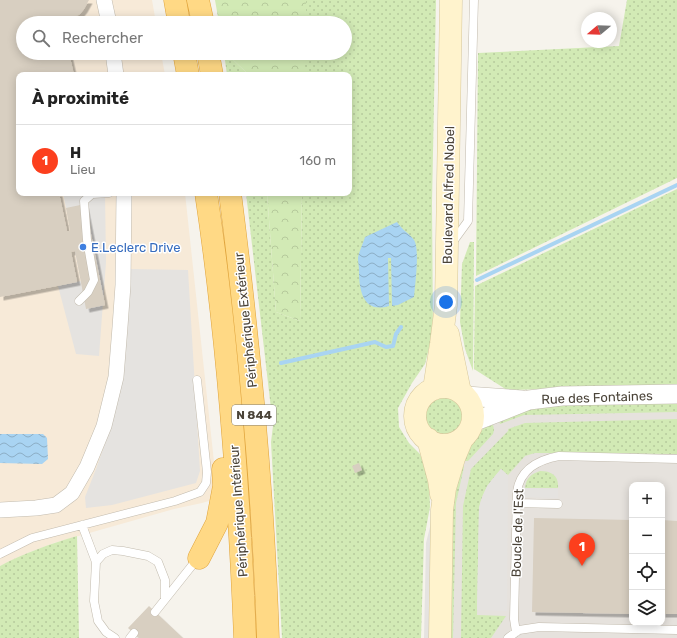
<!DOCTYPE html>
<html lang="fr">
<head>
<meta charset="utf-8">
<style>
	body { margin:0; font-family:Rubik,sans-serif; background:#f6f6f6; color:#222 }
	.controls { position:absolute; right:12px; bottom:12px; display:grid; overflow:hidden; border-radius:8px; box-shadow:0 2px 10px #0003 }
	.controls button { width:36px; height:36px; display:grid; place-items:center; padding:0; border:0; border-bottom:1px solid #e0e0e0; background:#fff; color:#222; font:20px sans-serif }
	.compass { position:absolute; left:581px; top:12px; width:36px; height:36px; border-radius:50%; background:#fff; box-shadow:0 2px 10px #0003; rotate:251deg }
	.you { position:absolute; left:446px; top:302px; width:14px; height:14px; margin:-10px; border:3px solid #fff; border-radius:50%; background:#1a73e8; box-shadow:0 0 0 6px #1a73e833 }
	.badge { display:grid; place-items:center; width:26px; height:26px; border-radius:50%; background:#fc3f1d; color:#fff; font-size:13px; font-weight:700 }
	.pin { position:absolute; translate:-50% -33px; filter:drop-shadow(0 1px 2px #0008) }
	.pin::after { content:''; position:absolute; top:21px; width:14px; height:12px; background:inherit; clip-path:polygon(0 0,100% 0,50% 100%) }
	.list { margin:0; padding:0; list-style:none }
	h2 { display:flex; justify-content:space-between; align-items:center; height:52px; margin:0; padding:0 16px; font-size:17px }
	h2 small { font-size:13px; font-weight:400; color:#767676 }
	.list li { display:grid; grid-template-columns:26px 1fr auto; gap:12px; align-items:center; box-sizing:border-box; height:72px; padding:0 16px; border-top:1px solid #e0e0e0 }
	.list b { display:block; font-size:15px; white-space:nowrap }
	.list p { margin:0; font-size:13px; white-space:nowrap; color:#767676 }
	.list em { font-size:13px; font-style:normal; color:#767676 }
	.icon { flex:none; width:22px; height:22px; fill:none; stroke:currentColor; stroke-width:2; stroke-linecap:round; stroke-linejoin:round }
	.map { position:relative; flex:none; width:677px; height:638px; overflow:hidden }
	.search { position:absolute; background:#fff; box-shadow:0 2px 10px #0003; left:16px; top:16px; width:336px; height:44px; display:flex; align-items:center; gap:10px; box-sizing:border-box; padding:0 14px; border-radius:22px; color:#767676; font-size:15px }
	.panel { position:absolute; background:#fff; box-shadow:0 2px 10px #0003; left:16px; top:72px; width:336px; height:124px; border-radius:8px }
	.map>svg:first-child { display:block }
</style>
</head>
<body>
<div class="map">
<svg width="677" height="638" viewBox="0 0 677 638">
	<defs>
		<pattern id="grass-dots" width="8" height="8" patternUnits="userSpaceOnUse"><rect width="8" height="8" fill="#d2eab5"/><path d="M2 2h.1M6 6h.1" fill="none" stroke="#b6ca9c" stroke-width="1.8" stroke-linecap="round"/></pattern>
		<pattern id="forest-crowns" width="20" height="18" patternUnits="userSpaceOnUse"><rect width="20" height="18" fill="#d2eab5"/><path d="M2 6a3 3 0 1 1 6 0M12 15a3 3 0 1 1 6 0" fill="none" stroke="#b6ca9c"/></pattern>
		<pattern id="water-waves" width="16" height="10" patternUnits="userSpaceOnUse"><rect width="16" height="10" fill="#a9d4f2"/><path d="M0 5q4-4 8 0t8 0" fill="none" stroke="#8caec5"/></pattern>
		<filter id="shadow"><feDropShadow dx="3.5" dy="3.5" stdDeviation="0" flood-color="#0004"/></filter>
	</defs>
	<rect width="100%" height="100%" fill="#f6f3ec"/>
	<!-- commercial -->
	<path fill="#f7ead8" d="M0,0H152L156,23H23V53H161L165,75H19V193H185L215,471L212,500L202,503L174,509L54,543L30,552L0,566Z"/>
	<!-- industrial -->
	<path fill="#e6e2dd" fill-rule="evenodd" d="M677,364V638H440L462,439L473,422ZM632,485H662V623H632Z"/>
	<!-- grass -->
	<path fill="url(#grass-dots)" d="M306,0H436L432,203L433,332L425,364L412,383L398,408L399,427L409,443L420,454L429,480L430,507L424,539L421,638H282L271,442L273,426L246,193H267L276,312L300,321L302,193H349V75H305V53H345V23H306Z
		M627,0H677V178L476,276L478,53L619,46Z
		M224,53H226L249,75H227Z
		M677,189V386L507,390L474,369L475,286Z
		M470,242H474L473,371L465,349L460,322L462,264Z
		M423 414a21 21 0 1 1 42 0a21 21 0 1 1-42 0Z
		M677,401V412L524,415L500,424L498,417L546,405Z
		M492,419L494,430L493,434L468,461H462L464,449C475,440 482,429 492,419Z
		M677,419V454L535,453L525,456L508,475L501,469C490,481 482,492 479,508L477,615L506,616L491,638H461L463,506L471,469L508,431V429L525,423Z
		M463,466L464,467L456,503L453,638H446L450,510Z
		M540,471C552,471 559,476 558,488H525C526,478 531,474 540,471Z
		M77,536L79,638H0V566C24,553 50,544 77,536Z"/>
	<!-- forest -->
	<path fill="url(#forest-crowns)" d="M215,0H306V23H219Z
		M226,53H305V75H249Z
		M267,193H302L300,321L276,312Z"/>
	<!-- parking -->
	<path fill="#e5e3e0" d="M63,193H105L106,262L99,356L76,354L58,286L81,281Z
		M129,269L188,270L200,471L196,483L112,505L86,508L85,497L96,469L112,423Z
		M501,469L508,476L507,611L477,610L479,508L481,501L487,486Z
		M524,488L558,489V498L524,497Z
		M432,519L430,638H424L426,543Z"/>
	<!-- water -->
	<path fill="url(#water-waves)" d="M397,222C402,230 410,234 414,240C420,249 415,285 414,297L398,305L392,306L391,258H388L389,306C363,314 359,290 359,271C359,267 358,262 358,258C359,251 363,244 365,237Z
		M0,434H43L47,438L48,459L42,464L0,463Z"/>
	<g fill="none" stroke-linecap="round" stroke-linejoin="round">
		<!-- stream -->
		<path stroke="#a9d4f2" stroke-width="4" d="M477,280L677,185
			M281,363L375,342L386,347L393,346L396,334L401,327"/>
	</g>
	<!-- building -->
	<path fill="#d8cfc1" filter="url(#shadow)" d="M0,0H89L84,9L80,14L73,18L61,21L62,23H23V53H69L74,75H19V193H59L67,231H70L66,208L85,204L105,305L86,309L75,251L71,252L77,282L0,297Z
		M359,463L362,470L355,473L352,466Z
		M534,518L632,520V614L532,612Z
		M662,520L677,521V614H662Z
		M149,606L183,638H139L128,628Z"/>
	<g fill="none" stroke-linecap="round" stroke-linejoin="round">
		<defs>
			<path id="service" d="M452,243L468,221L474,0
				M79,301L88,292L94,280L87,240L84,201L92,194L109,193
				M517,503L558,504
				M82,525L96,562
				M0,554L32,538L175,501L200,492L206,483L207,472L197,380
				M155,612L198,558
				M516,632L514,619L517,492C520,469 538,460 559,456L677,459
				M115,638L106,632L98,621L94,601L96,562L103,554L112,550L123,551L148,556L158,562L165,580V599
				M130,638L134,633
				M508,638L519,630L539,627L677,630"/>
			<path id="minor" d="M104,0L109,23
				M113,53L116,75
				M0,510L36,508L56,505L72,493L87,467L104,426L116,377L120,327L123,285L124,193"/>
			<path id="tertiary" d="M466,396L522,400
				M473,422L529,400L562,396L677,394"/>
			<path id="secondary" d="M448,334L460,392
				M415 416a29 29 0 1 1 58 0a29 29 0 1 1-58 0Z
				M434,389L441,344L446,305L451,0
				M428,439L439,480L441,494
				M440,638L442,510L445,488L454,458L462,439"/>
			<path id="trunk" d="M175,0L179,23
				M198,0L203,23
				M184,53L188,75
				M208,53L212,75
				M206,193C228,340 239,489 245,638
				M230,193C249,341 263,489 268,638
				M199,558L217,523L224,486L223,469"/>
		</defs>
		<!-- service casing -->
		<use href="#service" stroke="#c2bbae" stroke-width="9"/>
		<!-- minor casing -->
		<use href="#minor" stroke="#c2bbae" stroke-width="16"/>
		<!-- tertiary casing -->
		<use href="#tertiary" stroke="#c2bbae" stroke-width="20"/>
		<!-- secondary casing -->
		<use href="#secondary" stroke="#d6c79b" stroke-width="23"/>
		<!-- trunk casing -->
		<use href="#trunk" stroke="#e0a43c" stroke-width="23"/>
		<!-- service -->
		<use href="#service" stroke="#fff" stroke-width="8"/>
		<!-- minor -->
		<use href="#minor" stroke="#fff" stroke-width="15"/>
		<!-- tertiary -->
		<use href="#tertiary" stroke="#fff" stroke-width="19"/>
		<!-- secondary -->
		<use href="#secondary" stroke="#fff3cd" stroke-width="22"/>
		<!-- trunk -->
		<use href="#trunk" stroke="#ffd985" stroke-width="22"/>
	</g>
	<!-- markers -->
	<circle fill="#3f7fe0" stroke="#fff" stroke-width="1.5" cx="83" cy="247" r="4"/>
	<g text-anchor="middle" stroke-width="3" stroke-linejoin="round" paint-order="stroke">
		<!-- shield labels -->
		<rect fill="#fff" stroke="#817c74" stroke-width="1" x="232" y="405" width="44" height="20" rx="3"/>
		<g font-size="12" font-weight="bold" fill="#4b4439">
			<text x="254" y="419">N 844</text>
		</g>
		<!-- street labels -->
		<g font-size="13" fill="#4b4439" stroke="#fff">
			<text transform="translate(448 195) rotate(-89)" y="5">Boulevard Alfred Nobel</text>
			<text transform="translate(245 320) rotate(-96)" y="5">Périphérique Extérieur</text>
			<text transform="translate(597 397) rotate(-2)" y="5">Rue des Fontaines</text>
			<text transform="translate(238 511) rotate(-94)" y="5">Périphérique Intérieur</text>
			<text transform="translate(517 533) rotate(-88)" y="5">Boucle de l'Est</text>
		</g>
		<!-- shop labels -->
		<g font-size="13" fill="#366cbe" stroke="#fff" text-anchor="start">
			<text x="91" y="252">E.Leclerc Drive</text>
		</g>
	</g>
</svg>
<div class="controls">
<button>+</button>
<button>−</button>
<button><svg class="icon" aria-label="locate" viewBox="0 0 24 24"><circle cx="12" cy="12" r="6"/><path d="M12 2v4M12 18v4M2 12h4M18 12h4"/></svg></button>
<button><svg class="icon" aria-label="layers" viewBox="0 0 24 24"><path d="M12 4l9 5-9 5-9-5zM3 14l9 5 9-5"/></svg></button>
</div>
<svg class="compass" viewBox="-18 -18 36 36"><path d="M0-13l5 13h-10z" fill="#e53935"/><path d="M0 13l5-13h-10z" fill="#767676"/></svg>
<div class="you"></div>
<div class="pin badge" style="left:582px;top:566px">1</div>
<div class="search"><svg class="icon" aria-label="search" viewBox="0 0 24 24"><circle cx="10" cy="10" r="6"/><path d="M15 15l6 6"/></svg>Rechercher</div>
<section class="panel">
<h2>À proximité<small></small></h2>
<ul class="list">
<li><span class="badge">1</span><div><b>H</b><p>Lieu</p></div><em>160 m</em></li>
</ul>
</section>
</div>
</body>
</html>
